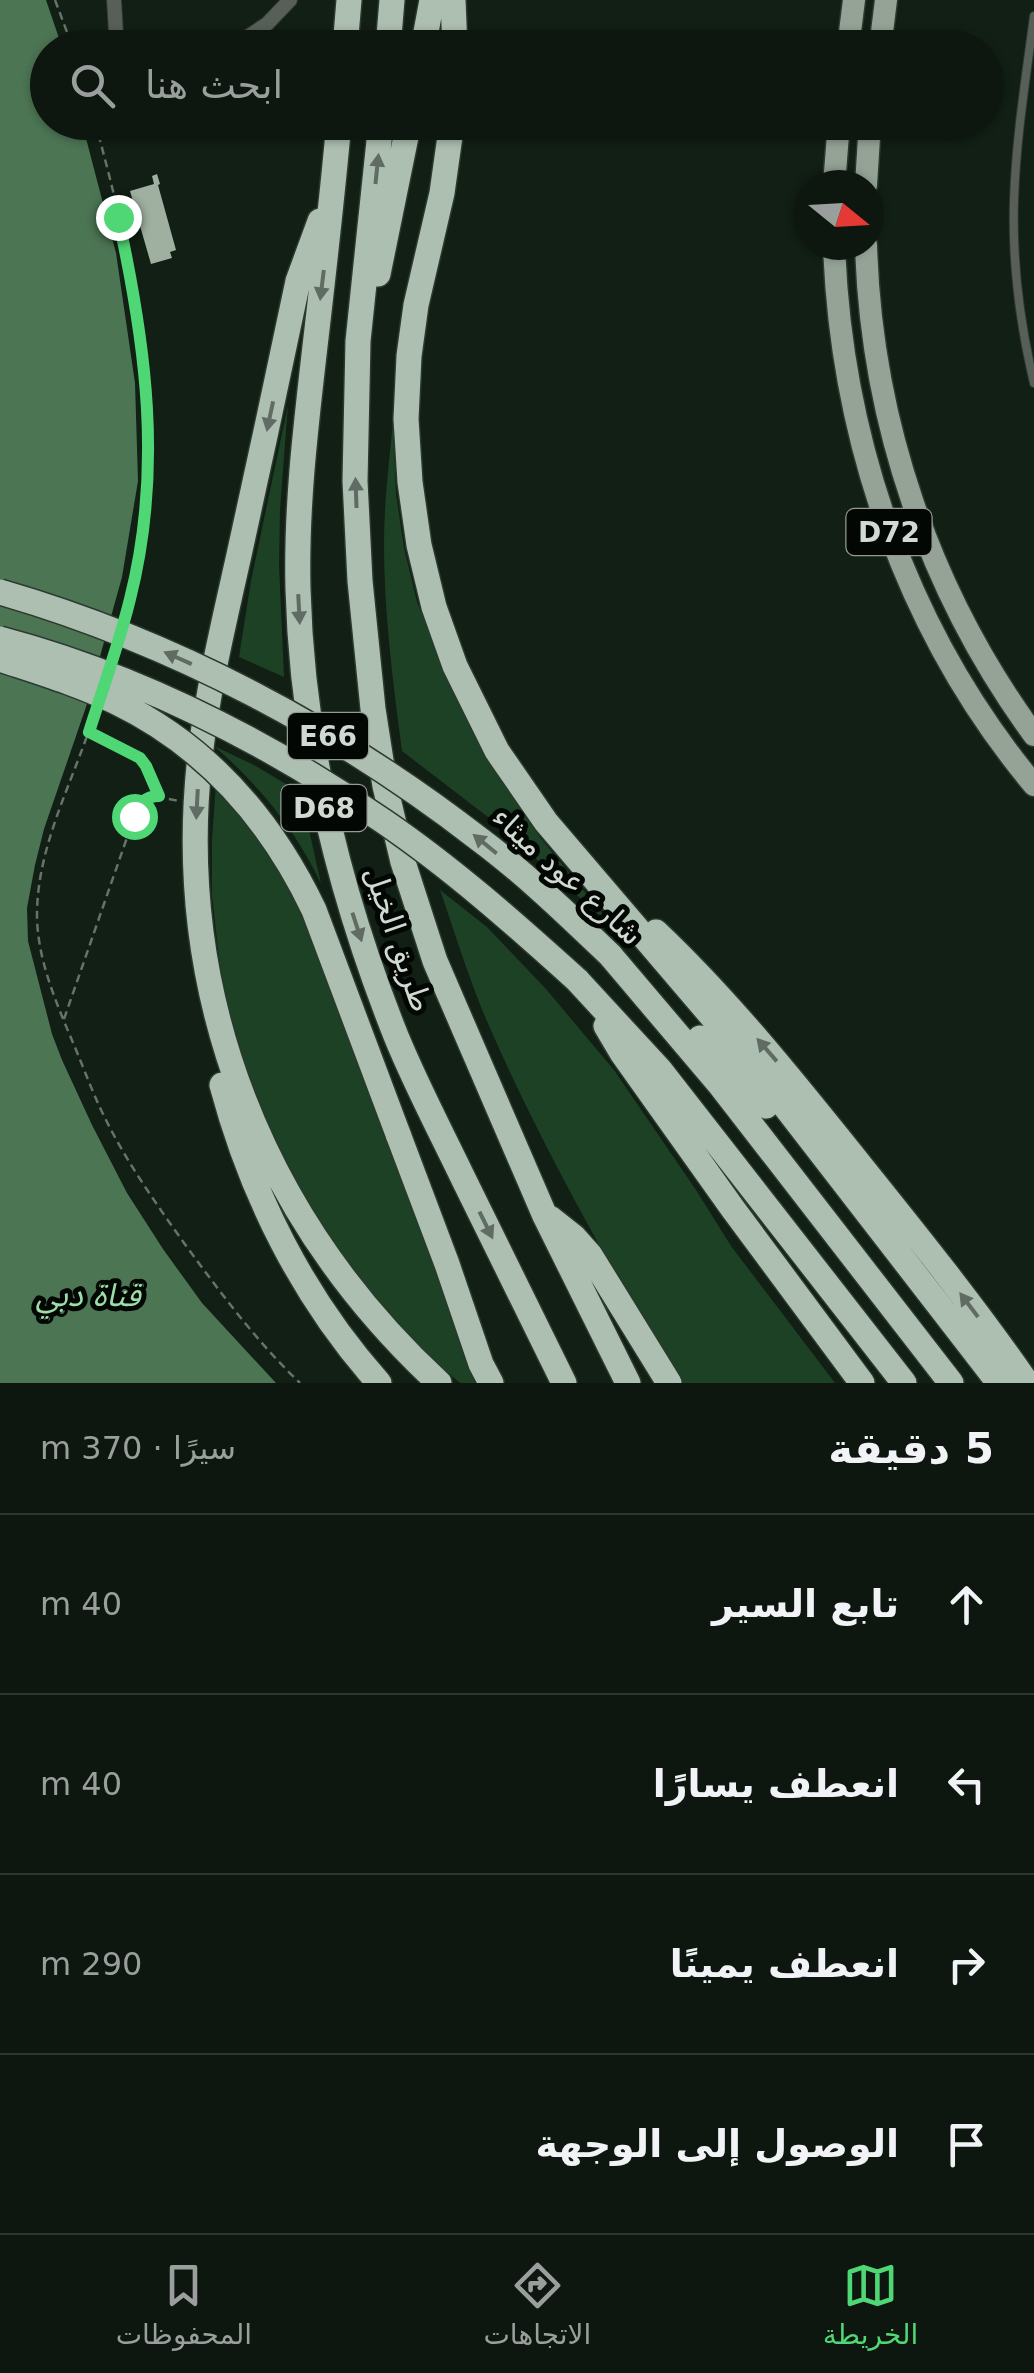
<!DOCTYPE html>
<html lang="ar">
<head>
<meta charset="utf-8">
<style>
	body { margin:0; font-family:"DejaVu Sans","Noto Sans Arabic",sans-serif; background:#162018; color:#f1f3f6; direction:rtl }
	.compass { position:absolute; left:794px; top:170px; width:90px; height:90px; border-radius:50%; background:#0d170f; box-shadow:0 2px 8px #0004; rotate:108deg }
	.stop { position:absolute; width:30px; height:30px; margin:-22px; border:8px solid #4fd675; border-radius:50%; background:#fff }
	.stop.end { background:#4fd675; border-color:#fff; box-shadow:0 2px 10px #0008 }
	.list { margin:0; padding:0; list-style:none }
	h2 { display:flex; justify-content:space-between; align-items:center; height:130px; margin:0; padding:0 40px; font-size:42px }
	h2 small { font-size:32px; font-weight:400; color:#9a9f9e }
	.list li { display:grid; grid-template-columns:65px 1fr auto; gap:30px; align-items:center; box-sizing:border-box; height:180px; padding:0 40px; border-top:2px solid #2d362f }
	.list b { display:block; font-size:38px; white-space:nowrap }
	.list em { font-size:32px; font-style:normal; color:#9a9f9e }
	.icon { flex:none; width:55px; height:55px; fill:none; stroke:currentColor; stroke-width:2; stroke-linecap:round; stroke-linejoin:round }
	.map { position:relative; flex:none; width:1034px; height:1383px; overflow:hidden; direction:ltr }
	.search { position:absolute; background:#0d170f; box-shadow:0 2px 8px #0004; left:30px; right:30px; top:30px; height:110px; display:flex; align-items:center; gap:25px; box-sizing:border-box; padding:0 35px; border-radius:55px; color:#9a9f9e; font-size:38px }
	.sheet { height:850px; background:#0d170f }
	nav { display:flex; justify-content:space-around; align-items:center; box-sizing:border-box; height:140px; border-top:2px solid #2d362f; background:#0d170f; font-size:28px; color:#9a9f9e }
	nav a { display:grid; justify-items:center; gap:5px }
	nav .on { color:#4fd675 }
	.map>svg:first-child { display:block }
</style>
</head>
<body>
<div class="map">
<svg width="1034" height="1383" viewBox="0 0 1034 1383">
	<rect width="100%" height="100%" fill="#111f14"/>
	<!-- green -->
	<path fill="#1d4125" d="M288,405L280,510L279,565L284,677L239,657L251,581Z
		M393,422L396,494L404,548L417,602L455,696L479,745L539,836L615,929L497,824L402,751C393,682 384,614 384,544C384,503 389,462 393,422Z
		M214,746L254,765L301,793L321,884C296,830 259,785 214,746Z
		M216,783L242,811L302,908L403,1169L478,1383H460L438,1364L387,1314L346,1265L272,1149L232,1038L219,958L212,895V840Z
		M440,890L487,927L546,989L614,1070L696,1190L731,1246L835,1383H678C608,1262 538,1141 483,1012C467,972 454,931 440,890Z"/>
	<!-- water -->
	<path fill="#4c7554" d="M0,0H46L62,47L48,48V122L82,123L116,253L135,383L138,481L122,577L86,707L44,829L35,865L27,908L28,941L52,1034L62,1060L92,1125L127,1193L163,1249L202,1303L276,1383H0Z"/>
	<!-- building -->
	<path fill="#9fb0a1" d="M157,174L160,184L158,185L176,250L170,252L172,258L151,264L130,191L154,184L152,176Z"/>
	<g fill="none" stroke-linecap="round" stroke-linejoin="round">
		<defs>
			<path id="service" d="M1034,16C1026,77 1016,138 1014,200C1012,261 1020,324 1034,383"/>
			<path id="minor" d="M114,0L116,33L123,48
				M231,48L267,24L290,0"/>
			<path id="primary" d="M848,48L854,0
				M880,48L886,0
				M834,185L839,122
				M866,185L870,122
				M834,245C841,441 908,634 1034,785
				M866,245C871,421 930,593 1034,735"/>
			<path id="motorway" d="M453,0L455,48
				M345,48L349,0
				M388,48L392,0
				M423,48L432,0
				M339,122C332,200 323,278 314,355C305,433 296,510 298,589C302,743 339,893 396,1036C416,1085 441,1132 464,1180C497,1247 530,1315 564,1383
				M381,122L358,341L355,481L360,581L373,709L385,786L403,862L435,961L545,1216L628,1383
				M452,122L442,193L416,305L409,356L406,419L410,482L419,545L434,607L455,666L497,751L546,822L750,1061L999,1383
				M320,221L298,281C279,372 259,464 239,555C224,622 208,688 200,756C173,996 263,1220 439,1383
				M378,274L409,122
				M656,932C731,1003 796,1085 861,1166C918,1237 975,1308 1027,1383
				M610,955L721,1086L951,1383
				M577,980L660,1070L904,1383
				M606,1026L622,1053L733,1209L862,1383
				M700,1038L766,1106
				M222,1085C251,1194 303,1298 379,1383
				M398,1134L447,1264L481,1364L491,1383
				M550,1218L574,1237L590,1255L669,1383"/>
		</defs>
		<!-- service casing -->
		<use href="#service" stroke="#2c392f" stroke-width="10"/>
		<!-- minor casing -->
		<use href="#minor" stroke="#2c392f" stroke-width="16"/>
		<!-- primary casing -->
		<use href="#primary" stroke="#2c392f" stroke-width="25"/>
		<!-- motorway casing -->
		<use href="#motorway" stroke="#2c392f" stroke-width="28"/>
		<!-- path -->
		<path stroke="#677269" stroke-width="2.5" stroke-dasharray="8 5" stroke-linecap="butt" d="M55,0L73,48
			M95,122C138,278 174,456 126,614
			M95,712C75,778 37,844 37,915C37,959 57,1005 74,1045C85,1071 94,1097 107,1122C128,1164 157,1205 184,1243C220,1292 256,1341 300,1383
			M90,732L140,758L159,795
			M64,1019L138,806L151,796L180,801"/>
		<!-- service -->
		<use href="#service" stroke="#585f59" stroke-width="8"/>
		<!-- minor -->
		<use href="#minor" stroke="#585f59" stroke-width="14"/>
		<!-- primary -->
		<use href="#primary" stroke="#95a397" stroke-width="22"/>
		<!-- motorway -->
		<use href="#motorway" stroke="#adbfb0" stroke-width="25"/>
		<defs>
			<path id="motorway-bridge" d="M0,592C173,642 337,729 479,839C526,874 568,915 610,955
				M0,639C136,675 267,742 383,821C452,868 515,924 577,980
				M0,659C39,672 79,684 116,702C207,746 271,820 314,910L398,1134"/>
		</defs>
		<!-- motorway-bridge casing -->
		<use href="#motorway-bridge" stroke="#2c392f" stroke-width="28" stroke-linecap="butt"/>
		<!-- motorway-bridge -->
		<use href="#motorway-bridge" stroke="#adbfb0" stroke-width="25"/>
	</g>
	<!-- one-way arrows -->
	<defs><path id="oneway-solid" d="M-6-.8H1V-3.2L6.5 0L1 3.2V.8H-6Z" transform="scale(2.5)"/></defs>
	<g fill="#606c63">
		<use href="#oneway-solid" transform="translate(377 169) rotate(-84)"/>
		<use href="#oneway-solid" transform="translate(322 285) rotate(97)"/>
		<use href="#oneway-solid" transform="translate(270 416) rotate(102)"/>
		<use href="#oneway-solid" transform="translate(356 493) rotate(-92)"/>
		<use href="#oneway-solid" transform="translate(299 609) rotate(87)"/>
		<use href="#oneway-solid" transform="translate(178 658) rotate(-156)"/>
		<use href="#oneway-solid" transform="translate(197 804) rotate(93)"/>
		<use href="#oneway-solid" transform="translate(485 844) rotate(-141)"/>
		<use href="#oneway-solid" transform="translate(357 927) rotate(72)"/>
		<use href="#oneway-solid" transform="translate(767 1050) rotate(-131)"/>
		<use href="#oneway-solid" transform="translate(486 1225) rotate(64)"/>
		<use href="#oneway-solid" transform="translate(969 1305) rotate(-127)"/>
	</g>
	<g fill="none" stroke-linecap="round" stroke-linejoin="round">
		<!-- route -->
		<path stroke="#4fd675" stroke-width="12" d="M118,217C146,345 163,469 130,599C119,644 103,688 89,732L140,758L146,766L159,796C145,796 139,804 134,816"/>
	</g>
	<g text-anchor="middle" stroke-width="10" stroke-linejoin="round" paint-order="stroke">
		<!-- shield labels -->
		<g fill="#030704" stroke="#939b94" stroke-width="2.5">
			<rect x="846.5" y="509" width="85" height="46" rx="8"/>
			<rect x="288" y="713" width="80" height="46" rx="8"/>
			<rect x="281.5" y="785" width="85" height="46" rx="8"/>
		</g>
		<g font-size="28" font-weight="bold" fill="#d1dad2">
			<text x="889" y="542">D72</text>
			<text x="328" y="746">E66</text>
			<text x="324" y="818">D68</text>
		</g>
		<!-- street labels -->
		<g font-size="30" fill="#d1dad2" stroke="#030704">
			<text transform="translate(567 876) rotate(42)" y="10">شارع عود ميثاء</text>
			<text transform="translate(398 939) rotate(71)" y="10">طريق الخيل</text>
		</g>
		<!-- water labels -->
		<g font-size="32" font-style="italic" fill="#9ddda9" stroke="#030704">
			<text x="88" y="1306">قناة دبي</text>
		</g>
	</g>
</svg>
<svg class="compass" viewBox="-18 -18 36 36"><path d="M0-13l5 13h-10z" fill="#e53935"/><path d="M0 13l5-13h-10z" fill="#9a9f9e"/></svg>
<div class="stop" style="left:134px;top:816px"></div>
<div class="stop end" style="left:118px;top:217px"></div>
<div class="search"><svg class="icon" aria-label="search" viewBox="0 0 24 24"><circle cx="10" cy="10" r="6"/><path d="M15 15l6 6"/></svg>ابحث هنا</div>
</div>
<section class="sheet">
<h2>5 دقيقة<small>سيرًا · 370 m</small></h2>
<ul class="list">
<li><svg class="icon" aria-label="ahead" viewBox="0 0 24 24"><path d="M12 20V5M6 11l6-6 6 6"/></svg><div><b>تابع السير</b></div><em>40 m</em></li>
<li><svg class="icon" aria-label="left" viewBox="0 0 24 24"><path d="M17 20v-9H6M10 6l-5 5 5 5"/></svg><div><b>انعطف يسارًا</b></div><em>40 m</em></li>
<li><svg class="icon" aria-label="right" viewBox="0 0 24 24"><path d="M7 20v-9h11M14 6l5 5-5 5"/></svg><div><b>انعطف يمينًا</b></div><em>290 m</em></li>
<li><svg class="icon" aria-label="arrive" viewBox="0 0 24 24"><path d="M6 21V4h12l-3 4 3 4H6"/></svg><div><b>الوصول إلى الوجهة</b></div></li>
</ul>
</section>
<nav>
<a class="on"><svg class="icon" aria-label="map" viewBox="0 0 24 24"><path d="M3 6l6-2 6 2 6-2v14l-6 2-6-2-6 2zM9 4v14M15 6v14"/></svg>الخريطة</a>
<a><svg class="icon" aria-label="directions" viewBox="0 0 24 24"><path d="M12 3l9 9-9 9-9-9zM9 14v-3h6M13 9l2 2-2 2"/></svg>الاتجاهات</a>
<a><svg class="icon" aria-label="saved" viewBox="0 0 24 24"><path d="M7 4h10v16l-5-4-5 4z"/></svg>المحفوظات</a>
</nav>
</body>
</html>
